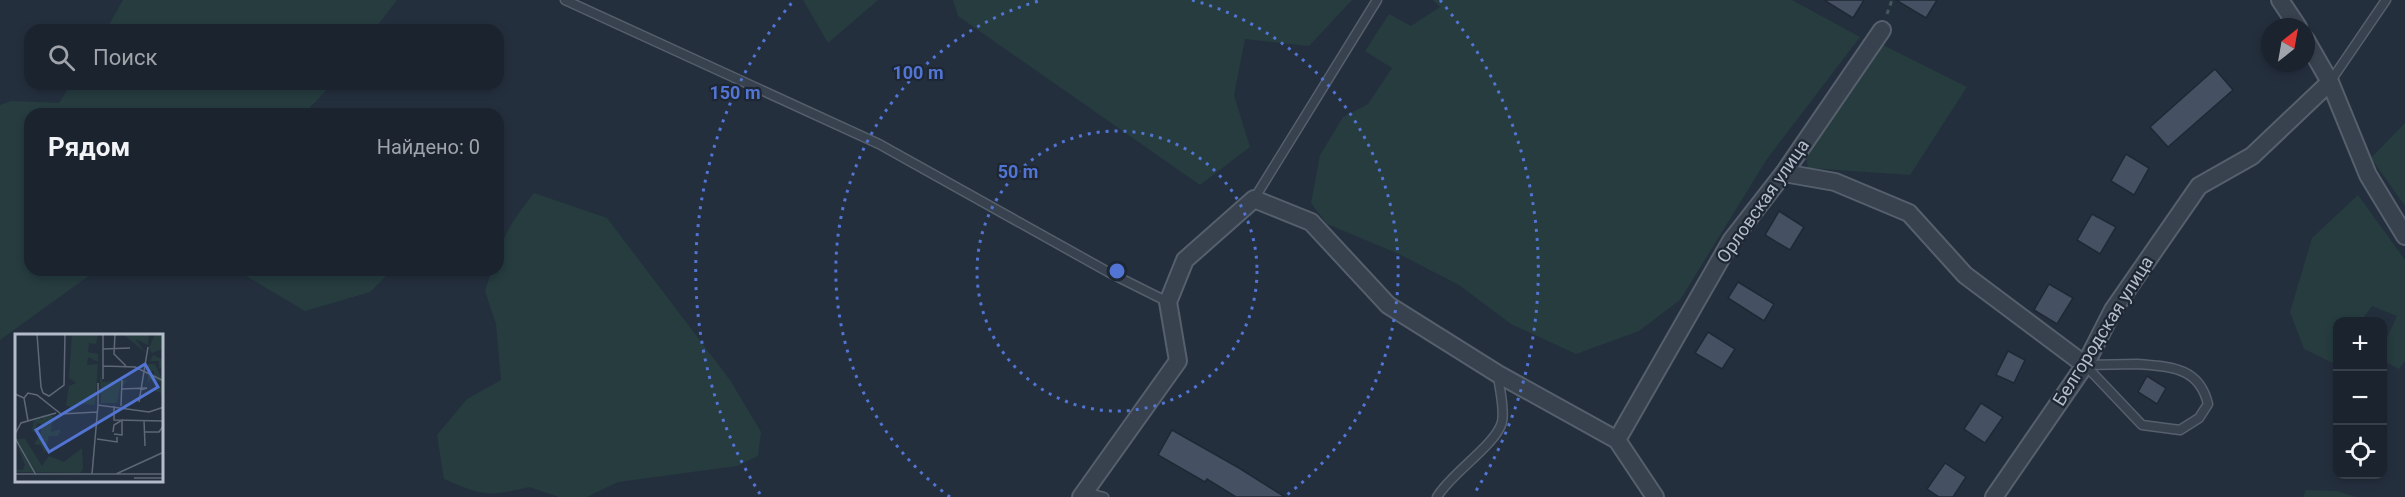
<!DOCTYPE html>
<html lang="ru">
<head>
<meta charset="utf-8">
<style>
	body { margin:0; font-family:Roboto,sans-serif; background:#282f3a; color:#f1f3f6 }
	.controls { position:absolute; right:18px; bottom:18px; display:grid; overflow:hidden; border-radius:12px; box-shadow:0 3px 9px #0003 }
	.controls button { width:54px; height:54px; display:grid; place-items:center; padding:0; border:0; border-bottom:2px solid #39404a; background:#1b232e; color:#f1f3f6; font:30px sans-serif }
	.compass { position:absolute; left:2261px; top:18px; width:54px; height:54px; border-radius:50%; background:#1b232e; box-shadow:0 3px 9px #0003; rotate:31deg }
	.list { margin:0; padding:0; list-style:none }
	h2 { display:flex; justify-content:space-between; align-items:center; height:78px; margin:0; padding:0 24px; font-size:26px }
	h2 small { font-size:20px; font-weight:400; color:#a0a4aa }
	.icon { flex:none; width:33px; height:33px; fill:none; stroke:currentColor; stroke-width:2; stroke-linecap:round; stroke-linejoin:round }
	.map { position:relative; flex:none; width:2405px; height:497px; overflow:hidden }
	.search { position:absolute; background:#1b232e; box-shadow:0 3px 9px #0003; left:24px; top:24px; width:480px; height:66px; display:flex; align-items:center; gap:15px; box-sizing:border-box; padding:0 21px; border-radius:18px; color:#a0a4aa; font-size:22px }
	.panel { position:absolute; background:#1b232e; box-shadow:0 3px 9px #0003; left:24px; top:108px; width:480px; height:168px; border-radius:18px }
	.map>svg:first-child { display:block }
</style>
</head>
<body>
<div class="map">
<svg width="2405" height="497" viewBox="0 0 2405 497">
	<rect width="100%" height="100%" fill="#242f3e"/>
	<!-- green -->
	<path fill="#263c3f" d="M123,0H397L374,30H106Z
		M803,0H878L828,43Z
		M953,0H1352L1309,46L1245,39L1234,95L1250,147L1200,185L958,16Z
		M1433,0H1792L1860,37L1767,159L1680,300L1639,331L1576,354L1511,324L1459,285L1399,254L1327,224L1311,203L1320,155L1343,117L1368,104L1392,68L1365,51L1389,14L1411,26L1440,7Z
		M1875,41L1967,87L1910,175L1808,168L1805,152Z
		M71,84H332L304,114H30V270H97L0,340V105L11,101L59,103Z
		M2405,123V206L2371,158Z
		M534,193L607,218L730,380L761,432L758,456L737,466L618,482L587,497H559L529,487C487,497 484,496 444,479L437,435L467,399L501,380L496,324L485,291L492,270H498C498,238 515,218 534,193Z
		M2358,195L2405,260V361L2399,369L2382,360L2383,346L2397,316L2372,306L2361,321L2338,322L2337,357L2333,363L2304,349L2290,312L2312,238Z
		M236,270H392L370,292L305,311Z
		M2306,490L2337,491L2356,497H2303Z"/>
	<!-- building -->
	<path fill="#455162" stroke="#1f2835" stroke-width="1.5" d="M1824,0H1864L1853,18Z
		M1896,0H1937L1926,18Z
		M2215,69L2233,90L2168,147L2150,127Z
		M2126,154L2149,168L2134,195L2111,181Z
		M1779,211L1804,227L1790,250L1765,235Z
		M2092,214L2116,227L2100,254L2077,240Z
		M1738,282L1774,304L1764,321L1728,298Z
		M2049,284L2073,298L2057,324L2034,310Z
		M1708,332L1735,349L1722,369L1695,353Z
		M2008,351L2025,360L2014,383L1996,375Z
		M2147,376L2166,388L2157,404L2138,392Z
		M1981,403L2003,417L1985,443L1964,429Z
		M1172,430L1239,468L1285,497H1236L1207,479L1205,482L1158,455Z
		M1945,463L1966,477L1953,497H1939L1927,489Z"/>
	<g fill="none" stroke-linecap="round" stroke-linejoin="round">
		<defs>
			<path id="service" d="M565,0L879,144L1110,273L1168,302
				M2330,82L2386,0
				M1254,199L1377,0
				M2138,364C2171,367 2199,367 2208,404L2199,418L2180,430L2142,425L2085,365Z
				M1085,492L1104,497
				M1437,497C1451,473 1496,445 1502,422C1505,408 1499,388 1498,374"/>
			<path id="minor" d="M2280,0L2298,27
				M2306,40L2330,82L2368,175L2405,236
				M1784,173L1835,182L1909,213L1965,275L2085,365
				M1617,440L1731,241L1784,173L1882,30
				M1081,497L1178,361L1168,302L1185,260L1254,199L1311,222L1388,305L1498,374L1617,440L1655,497
				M1994,497L2085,365L2113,310L2199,186L2252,156L2330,82"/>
		</defs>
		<!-- service casing -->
		<use href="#service" stroke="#565f6c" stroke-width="11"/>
		<!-- minor casing -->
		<use href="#minor" stroke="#565f6c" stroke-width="20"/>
		<!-- path -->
		<path stroke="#44595c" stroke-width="3" stroke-dasharray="4.5 4.5" stroke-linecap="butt" d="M1887,14L1892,0"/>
		<!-- service -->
		<use href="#service" stroke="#38414e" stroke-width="8"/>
		<!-- minor -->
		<use href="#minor" stroke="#38414e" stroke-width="16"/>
	</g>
	<!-- distance rings -->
	<g fill="none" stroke="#5274d3" stroke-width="3" stroke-dasharray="3 6">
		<circle cx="1117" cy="271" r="140"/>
		<path d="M950 497A281 281 0 0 1 1042 0M1192 0A281 281 0 0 1 1284 497"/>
		<path d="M760 494A421 421 0 0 1 794 0M1440 0A421 421 0 0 1 1474 494"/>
	</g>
	<g text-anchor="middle" stroke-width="4.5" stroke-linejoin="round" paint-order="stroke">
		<!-- street labels -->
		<g font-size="18" fill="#b4bcc9" stroke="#1d2633">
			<text transform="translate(1763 201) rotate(-55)" y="6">Орловская улица</text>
			<text transform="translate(2103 331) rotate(-58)" y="6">Белгородская улица</text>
		</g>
	</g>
	<!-- overview -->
	<g transform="translate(15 334)">
		<rect width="148" height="148" fill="#242f3e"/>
		<path d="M57,0H83L81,10L74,9L73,18L83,20V28L73,23L72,31L83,30L80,71L61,69L59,75L51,71L54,52L61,49L54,44ZM108,0H134L133,11L120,5L131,19ZM140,0H148V33L144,34V27H135L138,21L147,25V15L137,19L134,14ZM133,30H140L148,48V67L145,58L139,57L146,53V49L137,45L133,48V40L139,41V37L132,38ZM85,42L88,48L112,46L107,54L106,48L102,69H86ZM27,81L38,82L36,98L46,95L43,102H34L30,119L26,111L19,110L26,99V90L22,89L20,99L17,96L19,87L24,83L27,86ZM0,105H10L27,132L34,122L49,128L67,114L68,135L65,139L0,138V135L8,136L10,131Z" fill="#263c3f"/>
		<path fill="none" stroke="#5e6776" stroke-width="1.5" d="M22,0L26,53L28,59L34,62L49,51L50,0M88,0V45M100,0L99,20L111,32M88,15L115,14M88,32L120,33L149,47M106,55L132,54L125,56M0,60L9,64L13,59L22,61L46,80L82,78M9,64L13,87M124,68L133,13M83,71V49M99,72V86L149,87M106,72L107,46M129,86L130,112M98,98L99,91L107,86V101L99,100M129,98H144L149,91M0,100L6,89L41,79M0,104L21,141M82,105L102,108V103M0,140H149M77,140L83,71L134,78L149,73M101,140L149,118M119,144H149"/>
		<path fill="#5274d3" fill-opacity="0.15" stroke="#5274d3" stroke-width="3" d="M130,30L143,53L34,118L21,96Z"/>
		<rect width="148" height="148" fill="none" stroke="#b4bcc9" stroke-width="3"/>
	</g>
	<circle cx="1117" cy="271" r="9" fill="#5274d3" stroke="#1d2633" stroke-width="3"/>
	<g font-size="18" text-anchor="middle" font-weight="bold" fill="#5274d3" stroke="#1d2633" stroke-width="4.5" stroke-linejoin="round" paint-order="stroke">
		<text x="918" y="79">100 m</text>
		<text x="735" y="99">150 m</text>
		<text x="1018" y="178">50 m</text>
	</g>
</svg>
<div class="controls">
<button>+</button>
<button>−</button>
<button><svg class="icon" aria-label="locate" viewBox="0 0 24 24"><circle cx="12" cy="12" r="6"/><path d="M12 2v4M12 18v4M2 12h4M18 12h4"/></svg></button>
</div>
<svg class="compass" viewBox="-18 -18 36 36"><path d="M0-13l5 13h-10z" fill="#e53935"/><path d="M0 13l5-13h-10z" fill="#a0a4aa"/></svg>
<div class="search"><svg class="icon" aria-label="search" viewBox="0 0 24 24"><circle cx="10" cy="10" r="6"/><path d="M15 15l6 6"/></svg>Поиск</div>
<section class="panel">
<h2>Рядом<small>Найдено: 0</small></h2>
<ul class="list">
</ul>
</section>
</div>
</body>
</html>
